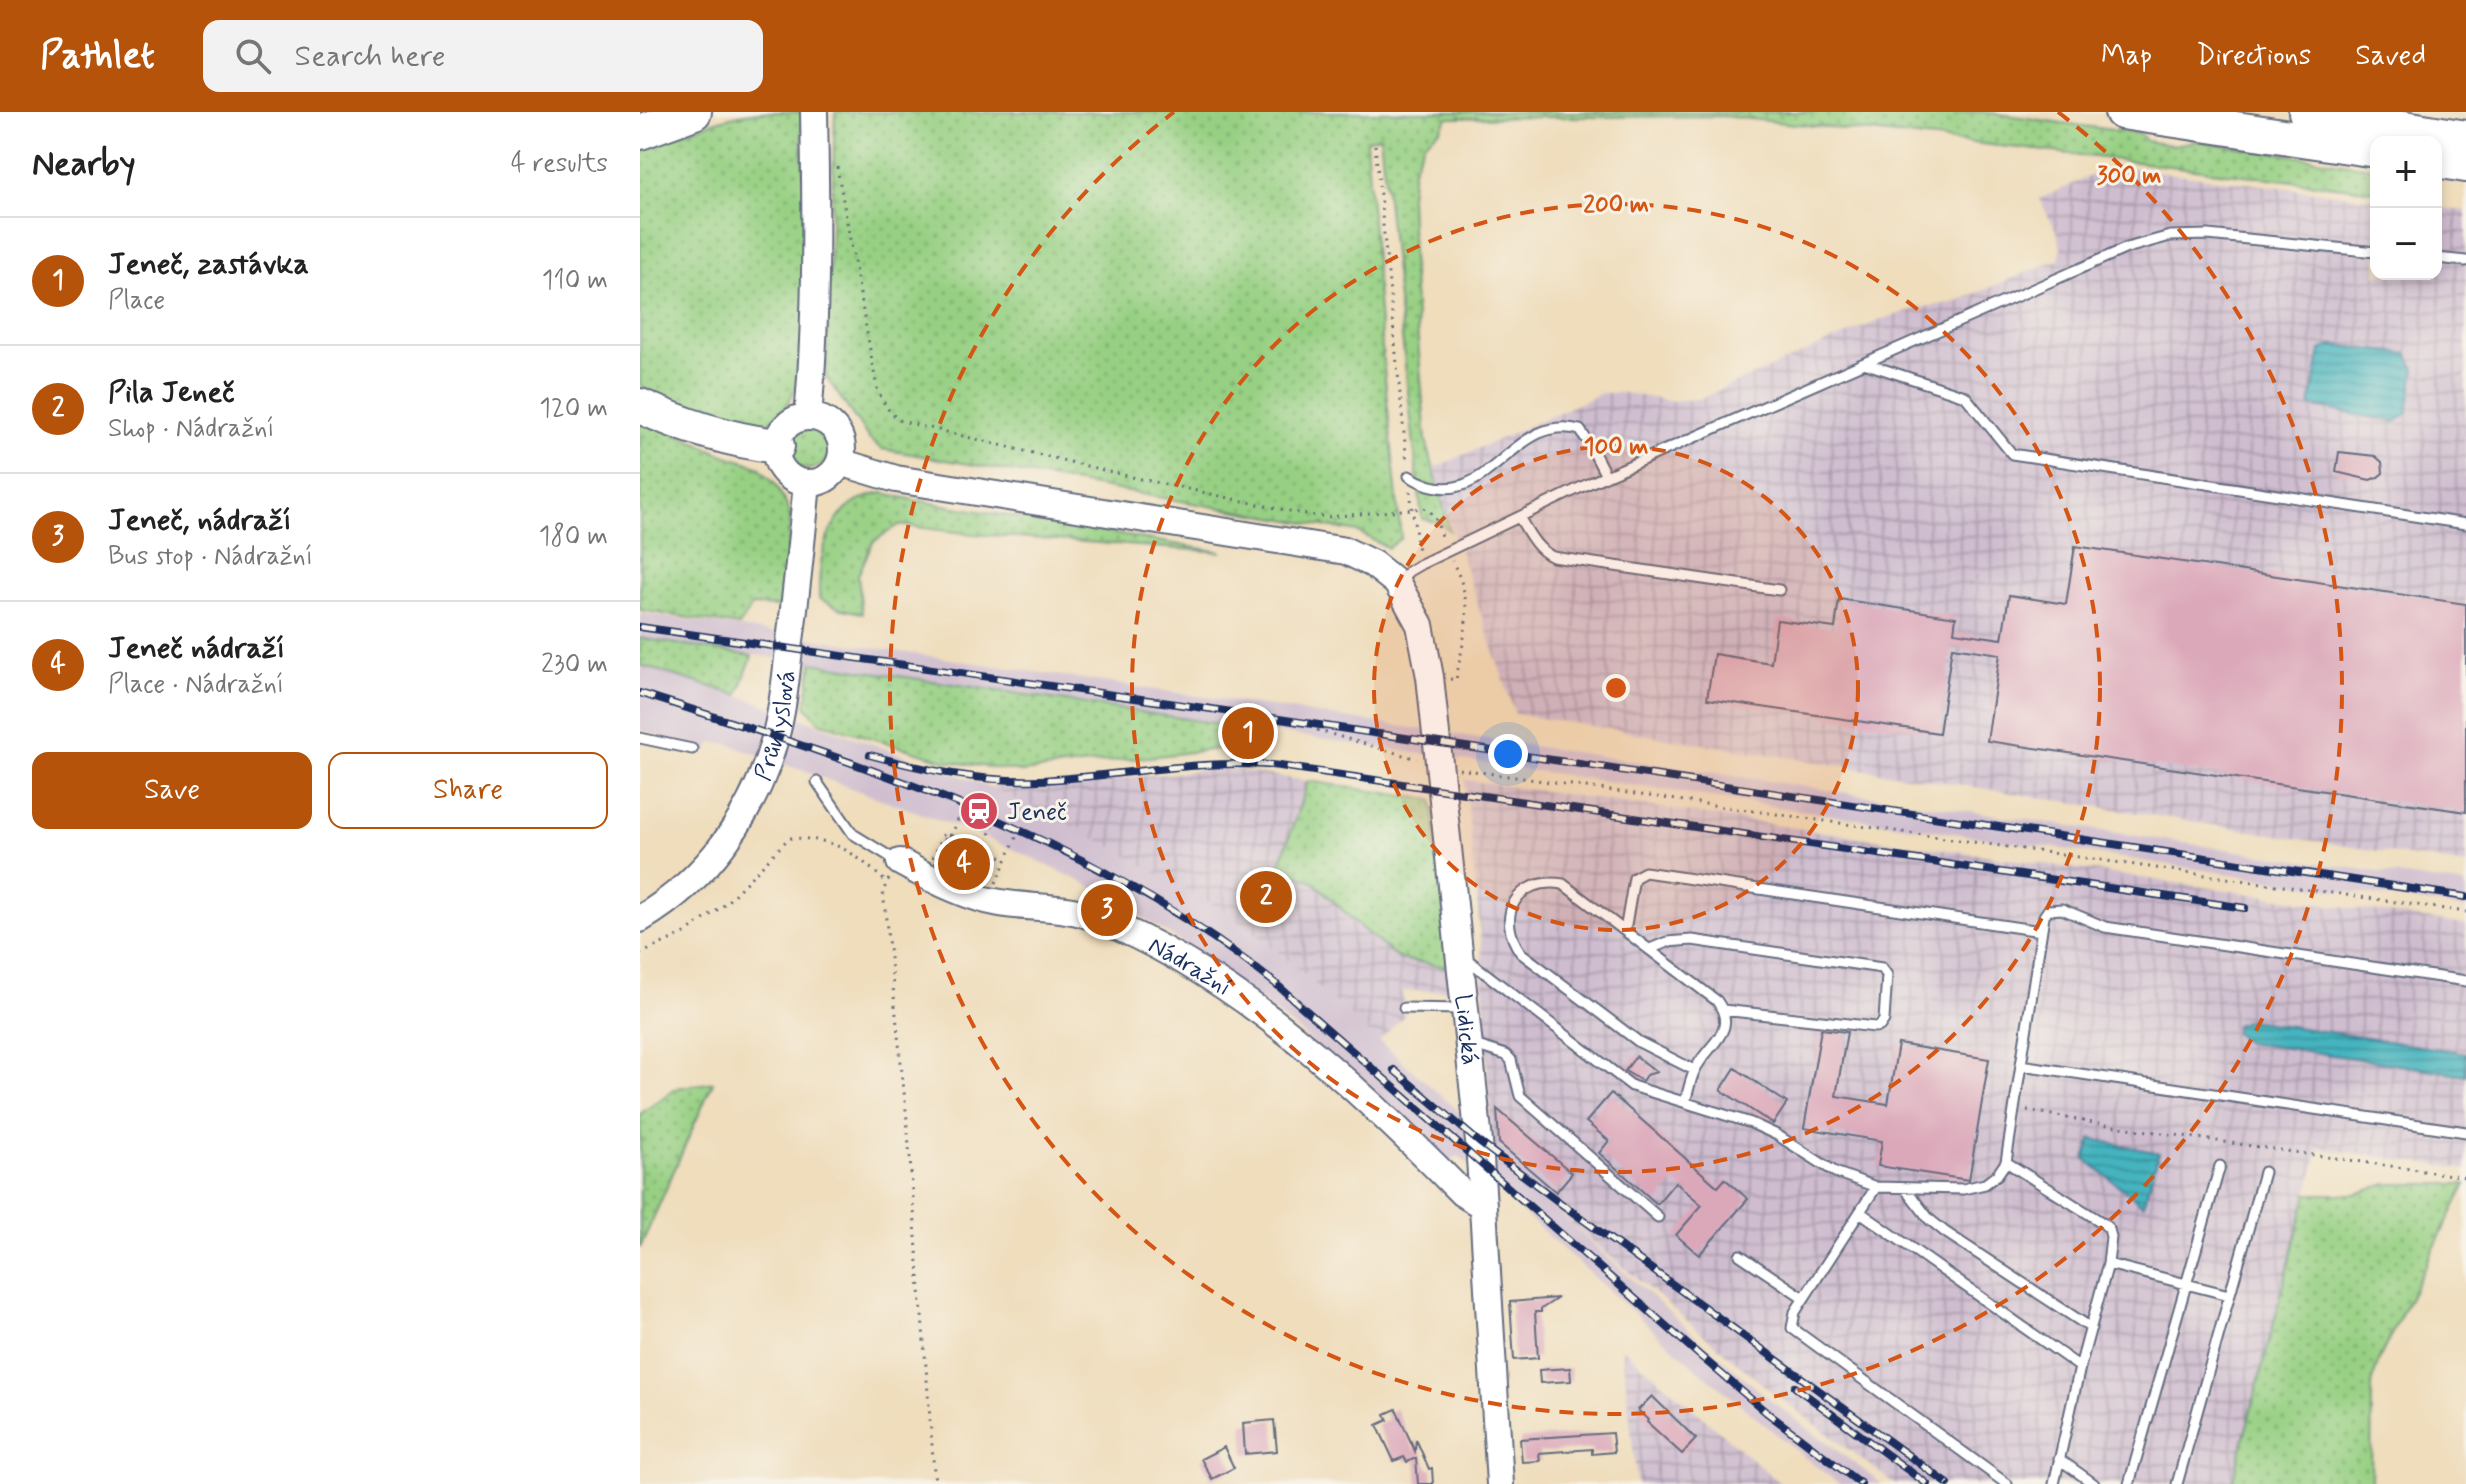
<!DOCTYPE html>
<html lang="en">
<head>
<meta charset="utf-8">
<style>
	body { margin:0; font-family:Mynerve,sans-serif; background:#f2f2f2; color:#222 }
	.controls { position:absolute; right:24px; top:24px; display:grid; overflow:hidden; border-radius:16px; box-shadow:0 4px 12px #0003 }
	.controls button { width:72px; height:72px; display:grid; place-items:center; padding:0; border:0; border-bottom:2px solid #e0e0e0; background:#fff; color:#222; font:40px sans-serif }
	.you { position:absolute; left:868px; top:642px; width:28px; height:28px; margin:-20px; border:6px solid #fff; border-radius:50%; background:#1a73e8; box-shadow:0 0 0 12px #1a73e833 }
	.badge { display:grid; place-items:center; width:52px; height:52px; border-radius:50%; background:#b45309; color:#fff; font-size:26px; font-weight:700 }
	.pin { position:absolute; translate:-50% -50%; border:4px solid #fff; box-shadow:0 2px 8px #0006 }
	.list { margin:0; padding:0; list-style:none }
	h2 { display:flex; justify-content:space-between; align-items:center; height:104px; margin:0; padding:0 32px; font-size:34px }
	h2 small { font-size:26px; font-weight:400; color:#767676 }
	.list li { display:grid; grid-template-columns:52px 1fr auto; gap:24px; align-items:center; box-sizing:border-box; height:128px; padding:0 32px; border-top:2px solid #e0e0e0 }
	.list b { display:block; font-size:30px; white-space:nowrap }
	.list p { margin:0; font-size:26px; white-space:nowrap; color:#767676 }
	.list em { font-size:26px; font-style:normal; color:#767676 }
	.actions { display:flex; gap:16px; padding:24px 32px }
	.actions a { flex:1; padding:18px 0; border:2px solid #b45309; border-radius:16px; text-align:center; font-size:28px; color:#b45309 }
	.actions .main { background:#b45309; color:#fff }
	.icon { flex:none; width:44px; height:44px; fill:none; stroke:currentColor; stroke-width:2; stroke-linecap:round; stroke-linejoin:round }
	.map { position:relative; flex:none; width:1826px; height:1372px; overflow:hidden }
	header { display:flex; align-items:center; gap:48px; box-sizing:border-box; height:112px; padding:0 40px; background:#b45309; color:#fff }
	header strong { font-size:38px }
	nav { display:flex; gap:44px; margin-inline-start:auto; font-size:28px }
	.search { width:560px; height:72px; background:#f2f2f2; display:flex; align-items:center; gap:20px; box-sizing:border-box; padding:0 28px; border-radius:16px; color:#767676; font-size:30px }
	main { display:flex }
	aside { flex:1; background:#fff }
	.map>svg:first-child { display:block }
</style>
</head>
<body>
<header>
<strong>Pathlet</strong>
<div class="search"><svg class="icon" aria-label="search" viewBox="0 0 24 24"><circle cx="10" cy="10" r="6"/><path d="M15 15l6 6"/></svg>Search here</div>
<nav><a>Map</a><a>Directions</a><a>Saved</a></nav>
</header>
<main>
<aside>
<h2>Nearby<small>4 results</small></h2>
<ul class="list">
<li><span class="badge">1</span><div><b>Jeneč, zastávka</b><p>Place</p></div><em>110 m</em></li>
<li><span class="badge">2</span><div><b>Pila Jeneč</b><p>Shop · Nádražní</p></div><em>120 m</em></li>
<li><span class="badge">3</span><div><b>Jeneč, nádraží</b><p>Bus stop · Nádražní</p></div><em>180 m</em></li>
<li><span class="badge">4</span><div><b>Jeneč nádraží</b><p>Place · Nádražní</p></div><em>230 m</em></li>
</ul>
<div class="actions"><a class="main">Save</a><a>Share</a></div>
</aside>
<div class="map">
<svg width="1826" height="1372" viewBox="0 0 1826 1372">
	<defs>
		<pattern id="industrial-grid" width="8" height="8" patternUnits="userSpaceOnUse" patternTransform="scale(2)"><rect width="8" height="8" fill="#cfbdcf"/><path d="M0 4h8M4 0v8" fill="none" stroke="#a79aab"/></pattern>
		<pattern id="grass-dots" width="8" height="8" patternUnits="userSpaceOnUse" patternTransform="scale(2)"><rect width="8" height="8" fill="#97d083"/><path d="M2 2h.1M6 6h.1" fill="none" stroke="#7aa96e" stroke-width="1.8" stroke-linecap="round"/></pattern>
		<pattern id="water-rules" width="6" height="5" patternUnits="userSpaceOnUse" patternTransform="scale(2)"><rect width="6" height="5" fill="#45b4be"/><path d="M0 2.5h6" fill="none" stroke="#39939e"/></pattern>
	</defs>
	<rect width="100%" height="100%" fill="#f7f3e8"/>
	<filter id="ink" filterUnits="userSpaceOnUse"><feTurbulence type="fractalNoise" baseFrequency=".0125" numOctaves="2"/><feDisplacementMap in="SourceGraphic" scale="16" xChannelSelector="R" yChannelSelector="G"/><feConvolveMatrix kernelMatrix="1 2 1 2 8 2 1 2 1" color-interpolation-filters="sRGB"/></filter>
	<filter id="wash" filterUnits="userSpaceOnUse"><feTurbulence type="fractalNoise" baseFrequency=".006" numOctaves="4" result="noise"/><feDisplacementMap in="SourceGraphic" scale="32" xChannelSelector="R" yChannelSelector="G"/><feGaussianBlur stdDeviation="1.8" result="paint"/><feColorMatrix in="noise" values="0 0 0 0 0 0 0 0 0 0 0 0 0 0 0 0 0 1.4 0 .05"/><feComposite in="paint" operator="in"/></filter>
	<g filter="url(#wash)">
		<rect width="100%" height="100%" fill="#efddbc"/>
		<!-- industrial -->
		<path fill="url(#industrial-grid)" d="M1473,54L1736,87V162H1796V95L1826,99V753L875,602L792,357L962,281H985L1028,289L1059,287L1242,207L1279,196L1312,191L1419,147L1421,136L1417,120L1399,87Z
			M582,656L668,669L639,755L674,770L721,816L809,855V878L763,879L764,904L739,929L641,842L587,800L353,676V674L398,675Z
			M825,668L1826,813V1057L1679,1036L1592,1372H1255L1132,1280L907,1091L915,1079L851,1028L841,830Z
			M982,1236L1141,1372H997Z"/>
		<!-- railway -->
		<path fill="#cfbdcf" d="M0,501L1826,773V797L0,526Z
			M0,553L98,583L353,676L442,718L587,800L641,842L851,1028L916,1080L907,1091L1066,1233L1133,1290L1242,1372H1200L1174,1353L1050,1251L819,1044L809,1050L658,918L541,830L465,781L377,739L310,712L89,632L72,631L67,639L0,618Z"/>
		<!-- grass -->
		<path fill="url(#grass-dots)" stroke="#598070" stroke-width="2" d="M120,0H161C163,84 173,173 160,256C157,273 150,294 136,305C105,329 28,292 0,273V41C39,22 77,4 120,0Z
			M195,0H1344L1501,22L1506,29L1532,33L1557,29L1736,56V79L1397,38L1082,4L807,6L801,17L784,31L773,57L770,84L773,168L786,328L810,419L800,411L782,407L740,24L726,28L741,227L761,426L748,436L718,420L242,337L230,328L186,265Z
			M0,304L81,342L118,354L135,371L151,402L143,495L112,494L99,514L0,498Z
			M149 337a20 20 0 1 1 40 0a20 20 0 1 1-40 0Z
			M243,381L274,388L582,440L333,422L259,413L233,430L218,463L222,501L201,497L179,487C178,439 190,389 243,381Z
			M0,526L112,544L98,583L0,553Z
			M172,551L587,613L585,636L381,660L307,649L179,610L166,594Z
			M668,669L793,688L809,855L759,847L721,816L674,770L639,755Z
			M73,970L0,1136V1002L37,976Z
			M1747,1072H1826L1741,1243L1732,1269L1731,1372H1592L1667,1082H1716Z"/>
		<!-- water -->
		<path fill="url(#water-rules)" stroke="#30728e" stroke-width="2" d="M1693,233L1768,242L1775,257L1768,301L1755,310L1670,294L1681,238Z
			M1609,908L1826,941V963L1605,930L1595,920V913Z
			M1452,1027L1519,1041L1503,1093L1445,1047Z"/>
		<g id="blocks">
			<!-- building -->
			<path fill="#dba8ba" d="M1699,340L1735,344L1742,350L1743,361L1738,365L1730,368L1696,360Z
				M1435,434L1826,492V700L1347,629L1360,542L1312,535L1299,621L1067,587L1074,542L1131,551L1137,508L1195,516L1199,487L1316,505L1314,520L1362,527L1369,483L1426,492Z
				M305,726L354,749L345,771L295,750Z
				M1181,917L1207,920L1196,984L1248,992L1258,932L1349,947L1329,1068L1238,1054L1242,1029L1164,1016Z
				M996,944L1017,960L1006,963L1002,969L985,959Z
				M1095,956L1147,991L1133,1012L1081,978Z
				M971,981L1078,1075L1085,1067L1108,1087L1059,1143L1036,1123L1062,1093L1035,1070L1017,1092L959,1041L969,1029L946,1010Z
				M857,997L932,1061L916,1080L859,1031Z
				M918,1186L901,1197V1200H895L898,1246L874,1248L870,1190Z
				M930,1256L931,1269L900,1271L899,1258Z
				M1012,1284L1056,1327L1042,1342L1007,1310L1008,1308L998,1298Z
				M756,1297L775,1339L776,1327L789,1357L792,1356L793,1372H778L776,1346L767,1350L764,1345L754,1349L737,1313L748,1308L745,1302Z
				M634,1308L637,1339L605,1342L603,1311Z
				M972,1321L974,1340L952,1342V1337L899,1341L900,1349L882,1350L880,1327Z
				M584,1335L594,1356L572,1367L561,1347Z"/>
		</g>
	</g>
	<g filter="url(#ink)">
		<use href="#blocks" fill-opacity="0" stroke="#656c7f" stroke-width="2"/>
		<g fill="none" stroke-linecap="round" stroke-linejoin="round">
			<defs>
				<path id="lane" d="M1796,146L1826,149
					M1224,251L1325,284L1372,342L1826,412
					M769,364C847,412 869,298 940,318L949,331L966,364
					M879,405C889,421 895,436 913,445L1139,478
					M759,469L769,459L781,452L952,370L1487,136L1530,124L1568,123L1736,140
					M0,626L52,637
					M177,670L213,722L257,749
					M985,819L994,766L1005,760L1401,819
					M1010,837L1027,830L1052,828L1242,856L1247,863L1244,908L1240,914L1235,915L1083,898
					M824,845L992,974L1111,1011L1137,1023L1195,1060L1236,1075L1323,1077L1345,1072L1357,1063L1366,1050L1404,804L1408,798L1422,797L1465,815L1826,869
					M764,896L823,897
					M834,933L866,943L871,948L880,984L1018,1105
					M1381,953L1826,1020
					M1045,990C1048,980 1050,969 1054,960C1065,933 1100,921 1077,889L923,772C877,764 854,804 881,841L999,930L1054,958
					M1366,1050L1463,1111L1469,1117L1471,1125L1468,1152L1440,1255L1414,1372
					M1236,1075L1155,1200L1152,1216L1367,1372
					M1265,1076L1289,1107L1305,1120L1451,1216
					M1220,1100L1440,1255
					M1100,1143L1164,1186
					M1468,1152L1589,1183
					M1419,1347L1454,1372
					M1489,1372L1580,1054
					M1537,1372L1624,1060"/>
				<g id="secondary">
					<path d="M168,305C177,204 176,102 174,0"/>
					<circle cx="169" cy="338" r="33"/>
					<path id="s1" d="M200,350L256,367L706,439L733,452L757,471L780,513L790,565L839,1030L860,1372"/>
					<path id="s2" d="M260,750C287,765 325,785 355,790C388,797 426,793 457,806C598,863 716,973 822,1081L843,1094"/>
					<path id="s3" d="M0,807C68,767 115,701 135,626C144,594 146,561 150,529C157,476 162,424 167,371"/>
				</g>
				<path id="highway" d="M1482,0L1736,38
					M1666,0L1826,26
					M0,20L54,0
					M1796,48L1826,53
					M0,294C44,314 89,328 137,334"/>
			</defs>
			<!-- lane casing -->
			<use href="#lane" stroke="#656c7f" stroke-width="13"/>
			<!-- secondary casing -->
			<use href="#secondary" stroke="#656c7f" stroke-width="30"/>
			<!-- highway casing -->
			<use href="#highway" stroke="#656c7f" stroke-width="38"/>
			<!-- path -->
			<path stroke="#656c7f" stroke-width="3" stroke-dasharray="2 6" stroke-linecap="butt" d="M735,33L767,351
				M197,55L237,276C243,291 248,300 261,309L492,365L668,403L687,405L783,396C797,400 798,415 802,428
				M770,379L778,439
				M810,567L816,568C824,522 836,493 812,449
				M677,618L777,647
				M819,657L1826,800
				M311,724L322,698
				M343,737L354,711
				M293,746L304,721L367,747
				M249,767L243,779L267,1008L295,1372
				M356,771L378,721
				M0,842L47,820L84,793L149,726C196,726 212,739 245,769
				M1387,998L1453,1011L1826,1065"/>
			<!-- lane -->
			<use href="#lane" stroke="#fff" stroke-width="9"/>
			<!-- secondary -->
			<use href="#secondary" stroke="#fff" stroke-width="26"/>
			<!-- highway -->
			<use href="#highway" stroke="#fff" stroke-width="34"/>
			<defs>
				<path id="rail" d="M0,515L613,603L1826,785
					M0,581C223,652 451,723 636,872L1058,1242L1126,1300L1221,1372
					M230,643C285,658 340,670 398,668C479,665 559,646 640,654L1605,796
					M754,958L839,1030L923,1093L1308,1372
					M1155,1275L1287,1372"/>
			</defs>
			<!-- rail casing -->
			<use href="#rail" stroke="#1b2f5e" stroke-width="8"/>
			<!-- rail -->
			<use href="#rail" stroke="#f7f3e8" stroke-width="5" stroke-dasharray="15" stroke-linecap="butt"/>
		</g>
	</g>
	<!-- distance rings -->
	<circle cx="976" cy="576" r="242" fill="#d45514" fill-opacity=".12"/>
	<g fill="none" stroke="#d45514" stroke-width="4" stroke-dasharray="14 10">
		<circle cx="976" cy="576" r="242"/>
		<circle cx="976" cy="576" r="484"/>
		<path d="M1418 0A726 726 0 1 1 534 0"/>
	</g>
	<!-- icons -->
	<defs>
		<symbol id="station-disc" viewBox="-11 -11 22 22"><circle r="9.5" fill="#d1495b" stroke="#f7f3e8"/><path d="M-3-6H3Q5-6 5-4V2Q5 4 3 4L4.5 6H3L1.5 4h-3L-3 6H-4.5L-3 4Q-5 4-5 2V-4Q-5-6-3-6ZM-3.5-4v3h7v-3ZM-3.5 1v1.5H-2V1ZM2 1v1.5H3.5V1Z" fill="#fff"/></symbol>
	</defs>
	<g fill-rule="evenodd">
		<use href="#station-disc" x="317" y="677" width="44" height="44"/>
	</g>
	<g text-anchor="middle" stroke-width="6" stroke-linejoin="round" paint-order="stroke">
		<!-- street labels -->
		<g font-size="24" fill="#1b2f5e" stroke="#f7f3e8">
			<text dy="8" stroke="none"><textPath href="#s3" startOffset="244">Průmyslová</textPath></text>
			<text dy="8" stroke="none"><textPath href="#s2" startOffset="312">Nádražní</textPath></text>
			<text dy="8" stroke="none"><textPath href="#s1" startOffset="1030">Lidická</textPath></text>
		</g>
		<!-- poi labels -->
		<g font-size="24" fill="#1b2f5e" stroke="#f7f3e8" text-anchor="start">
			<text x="367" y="707">Jeneč</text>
		</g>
	</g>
	<circle cx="976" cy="576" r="12" fill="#d45514" stroke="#f7f3e8" stroke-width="4"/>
	<g font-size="24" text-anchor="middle" font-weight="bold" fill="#d45514" stroke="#f7f3e8" stroke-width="6" stroke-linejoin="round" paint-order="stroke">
		<text x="1489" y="71">300 m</text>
		<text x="976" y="100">200 m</text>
		<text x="976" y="342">100 m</text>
	</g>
</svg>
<div class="controls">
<button>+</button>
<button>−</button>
</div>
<div class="you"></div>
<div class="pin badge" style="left:608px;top:621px">1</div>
<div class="pin badge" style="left:626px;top:785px">2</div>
<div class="pin badge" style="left:467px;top:798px">3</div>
<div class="pin badge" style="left:324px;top:752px">4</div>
</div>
</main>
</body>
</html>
